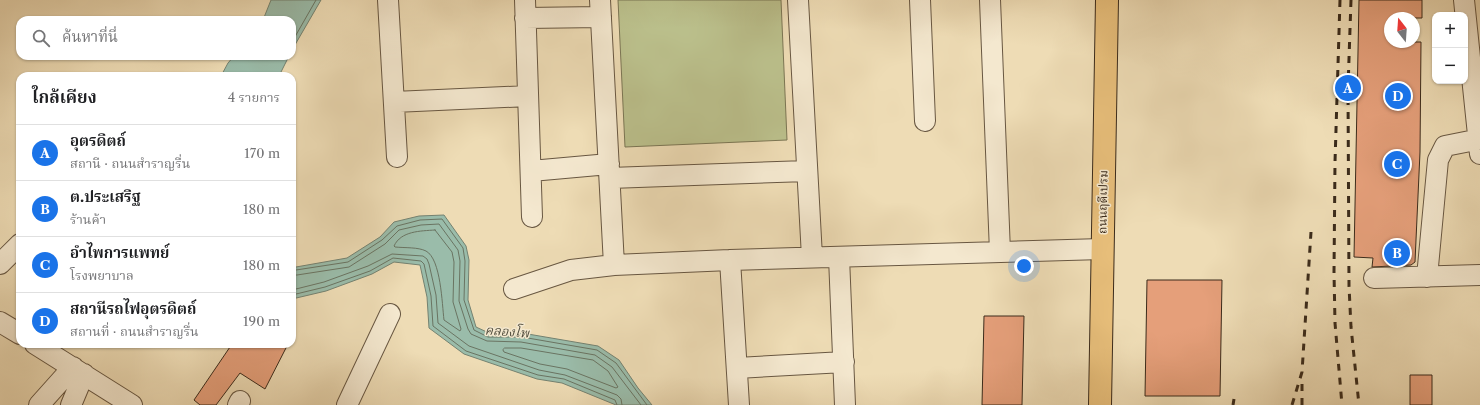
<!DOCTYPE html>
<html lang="th">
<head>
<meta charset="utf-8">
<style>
	body { margin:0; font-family:"Libre Caslon Text","Noto Serif Thai",serif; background:#f6f6f6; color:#202124 }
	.controls { position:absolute; right:12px; top:12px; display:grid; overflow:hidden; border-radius:8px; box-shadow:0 1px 3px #0004 }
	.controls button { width:36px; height:36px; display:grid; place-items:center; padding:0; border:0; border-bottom:1px solid #e0e0e0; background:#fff; color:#202124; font:20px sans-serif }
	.compass { position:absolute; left:1384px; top:12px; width:36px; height:36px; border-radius:50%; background:#fff; box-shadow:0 1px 3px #0004; rotate:343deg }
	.you { position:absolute; left:1024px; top:266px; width:14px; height:14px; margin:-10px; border:3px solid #fff; border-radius:50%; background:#1a73e8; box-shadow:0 0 0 6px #1a73e833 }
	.badge { display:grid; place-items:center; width:26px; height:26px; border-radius:50%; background:#1a73e8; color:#fff; font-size:13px; font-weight:700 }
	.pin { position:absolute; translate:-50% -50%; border:2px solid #fff; box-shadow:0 1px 4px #0006 }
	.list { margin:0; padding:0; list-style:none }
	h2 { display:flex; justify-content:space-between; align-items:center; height:52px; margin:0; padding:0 16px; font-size:17px }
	h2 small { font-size:13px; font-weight:400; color:#757577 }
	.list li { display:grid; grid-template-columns:26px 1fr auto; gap:12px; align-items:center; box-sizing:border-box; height:56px; padding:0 16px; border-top:1px solid #e0e0e0 }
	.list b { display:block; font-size:15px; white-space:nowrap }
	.list p { margin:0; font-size:13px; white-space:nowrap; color:#757577 }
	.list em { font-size:13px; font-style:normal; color:#757577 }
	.icon { flex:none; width:22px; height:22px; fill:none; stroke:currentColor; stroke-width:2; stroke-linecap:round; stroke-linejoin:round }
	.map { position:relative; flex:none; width:1480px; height:405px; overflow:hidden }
	.search { position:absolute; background:#fff; box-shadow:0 1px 3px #0004; left:16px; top:16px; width:280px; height:44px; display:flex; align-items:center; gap:10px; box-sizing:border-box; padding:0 14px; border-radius:12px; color:#757577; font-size:15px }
	.panel { position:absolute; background:#fff; box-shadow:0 1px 3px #0004; left:16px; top:72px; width:280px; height:276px; border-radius:12px }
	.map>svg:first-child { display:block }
</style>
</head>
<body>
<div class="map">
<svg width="1480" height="405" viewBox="0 0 1480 405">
	<rect width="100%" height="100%" fill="#eedcb5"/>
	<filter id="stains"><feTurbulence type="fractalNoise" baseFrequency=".005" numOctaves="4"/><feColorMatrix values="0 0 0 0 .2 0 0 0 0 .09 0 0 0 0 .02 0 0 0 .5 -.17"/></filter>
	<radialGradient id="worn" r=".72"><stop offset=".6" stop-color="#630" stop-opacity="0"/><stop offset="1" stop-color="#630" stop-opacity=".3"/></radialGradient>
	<!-- green -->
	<path fill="#bbc08c" stroke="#7b7654" d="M618,0H781L787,140L625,147Z"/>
	<!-- water -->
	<path fill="#9abcaa" stroke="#748271" d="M271,0H321L292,50V20H263Z
		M234,56H289L279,76H221L228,63Z
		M444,215L466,246L469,260L468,300L476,327L489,333H522L598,346L619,360L638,388L652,405H616L562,383L537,379L464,354L429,328L427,297L420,265L394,262L372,274L326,291L292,299V266L296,267L347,258L380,237L394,222L419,216Z"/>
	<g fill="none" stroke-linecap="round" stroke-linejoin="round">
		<!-- shore -->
		<path stroke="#6a7462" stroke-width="1" d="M292,42L316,0
			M435,230L452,252L454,262L453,302L461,329L460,331L444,320C442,304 441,259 426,251C418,247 405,248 395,247L394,246C401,231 420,231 435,230Z
			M292,270H296L348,262L382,240L397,226L420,220L442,219L463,248L465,261L464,300L474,330L488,337H522L597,350L616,363L647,405
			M292,275H297L349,267L385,244L399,230L421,225L439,224L458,250L460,261L459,301L468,329L471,334L487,341L521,342L595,355L612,367L641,405
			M292,290L324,282L368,266L392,254L423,256L427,259L429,264L436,295L438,323L469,346L539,370L565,375L617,395L621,399L622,405
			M292,295L325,287L370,271L393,258L421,261L424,264L431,296L433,326L466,351L538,375L564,379L615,400L617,405
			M505,348H521L593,360L608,371L618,387L616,388L567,369L540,364L504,352L503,350Z"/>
	</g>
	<!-- building -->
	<path fill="#e59f7a" stroke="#3b2b1b" d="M1359,0H1422V18H1390V42H1421L1420,152L1415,262L1411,265L1372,267L1373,258L1354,257Z
		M1147,280H1222L1220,396H1145Z
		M984,316H1024L1022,405H982Z
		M232,344H288L265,389L240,373L216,405H200L194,400Z
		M1410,375H1432V405H1410Z"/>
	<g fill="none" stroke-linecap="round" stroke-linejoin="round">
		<defs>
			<path id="minor" d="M388,0L397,157
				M525,0L532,217
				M600,0L614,265
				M798,0L812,257
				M920,0L925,121
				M990,0L1000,252
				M1464,0L1480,154
				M525,18L601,17
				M394,102L528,96
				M531,171L609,164
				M610,178L807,171
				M839,257L845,405
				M730,260L739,405
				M0,264L20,244
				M1427,277L1438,160L1445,146L1480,139
				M1374,278L1480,275
				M514,289L571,270L614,265L730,260L1102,249
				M0,322L20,334
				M35,344L132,405
				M737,368L844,362
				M39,405L73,367
				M71,405L84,374
				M238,405L240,401
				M347,405L390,314"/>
			<path id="major" d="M1100,405L1107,0"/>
		</defs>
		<!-- minor casing -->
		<use href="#minor" stroke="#685742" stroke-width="22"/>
		<!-- major casing -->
		<use href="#major" stroke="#3b2b1b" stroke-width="24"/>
		<!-- minor -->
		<use href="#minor" stroke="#f4e8cf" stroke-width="20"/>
		<!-- major -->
		<use href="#major" stroke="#e7be7a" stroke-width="22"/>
		<!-- rail -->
		<path stroke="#3b2b1b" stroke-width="3" stroke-dasharray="7 7" stroke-linecap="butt" d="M1340,0L1335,162L1334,272L1335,323L1342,405
			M1351,0L1348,88L1349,286L1351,327L1359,405
			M1233,405L1234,399
			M1292,405L1302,372L1311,232
			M1302,405V382"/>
	</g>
	<g text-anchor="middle" stroke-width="3" stroke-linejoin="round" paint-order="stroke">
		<!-- street labels -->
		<g font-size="12" fill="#3b2b1b" stroke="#f4e8cf">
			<text transform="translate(1103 202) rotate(-89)" y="4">ถนนฤดีเปรม</text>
		</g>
		<!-- water labels -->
		<g font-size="13" font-style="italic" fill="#534f3f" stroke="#f4e8cf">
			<text transform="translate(507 331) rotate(4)" y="5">คลองโพ</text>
		</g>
	</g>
	<rect width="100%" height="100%" filter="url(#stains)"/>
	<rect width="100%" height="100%" fill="url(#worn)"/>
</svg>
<div class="controls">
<button>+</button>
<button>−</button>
</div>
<svg class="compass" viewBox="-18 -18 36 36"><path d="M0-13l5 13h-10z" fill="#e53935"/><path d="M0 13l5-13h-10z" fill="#757577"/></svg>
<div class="you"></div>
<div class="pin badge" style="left:1348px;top:88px">A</div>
<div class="pin badge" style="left:1397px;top:253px">B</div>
<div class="pin badge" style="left:1397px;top:164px">C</div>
<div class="pin badge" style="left:1398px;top:96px">D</div>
<div class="search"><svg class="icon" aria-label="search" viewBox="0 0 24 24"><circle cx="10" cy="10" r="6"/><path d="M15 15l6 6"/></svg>ค้นหาที่นี่</div>
<section class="panel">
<h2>ใกล้เคียง<small>4 รายการ</small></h2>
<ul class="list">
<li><span class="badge">A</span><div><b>อุตรดิตถ์</b><p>สถานี · ถนนสำราญรื่น</p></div><em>170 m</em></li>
<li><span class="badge">B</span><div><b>ต.ประเสริฐ</b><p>ร้านค้า</p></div><em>180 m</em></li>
<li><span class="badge">C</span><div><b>อำไพการแพทย์</b><p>โรงพยาบาล</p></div><em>180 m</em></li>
<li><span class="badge">D</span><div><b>สถานีรถไฟอุตรดิตถ์</b><p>สถานที่ · ถนนสำราญรื่น</p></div><em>190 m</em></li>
</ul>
</section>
</div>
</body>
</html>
